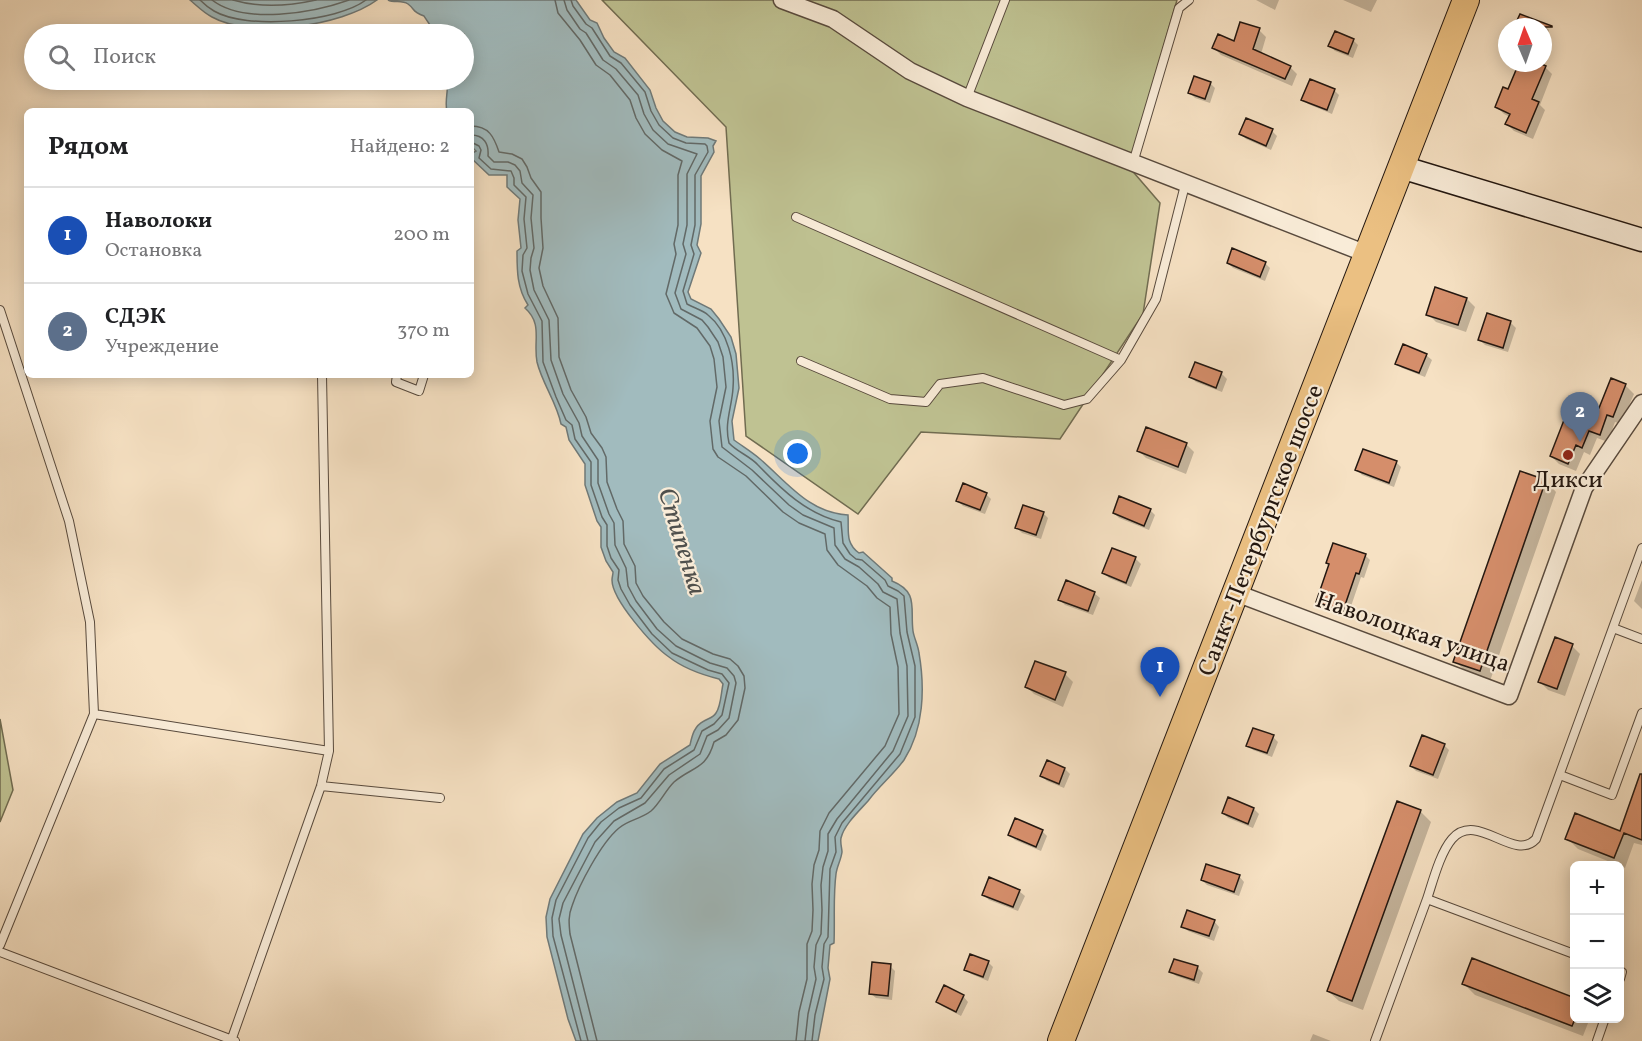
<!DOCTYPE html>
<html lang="ru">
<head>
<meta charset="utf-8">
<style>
	body { margin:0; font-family:Vollkorn,serif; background:#f6f6f6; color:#202124 }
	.controls { position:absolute; right:18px; bottom:18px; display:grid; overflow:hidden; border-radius:9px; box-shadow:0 3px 15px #0003 }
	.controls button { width:54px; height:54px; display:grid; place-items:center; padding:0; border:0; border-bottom:2px solid #e0e0e0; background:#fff; color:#202124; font:30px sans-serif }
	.compass { position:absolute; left:1498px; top:18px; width:54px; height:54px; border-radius:50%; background:#fff; box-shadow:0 3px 15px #0003; rotate:358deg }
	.you { position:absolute; left:798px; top:454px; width:21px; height:21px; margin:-15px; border:4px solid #fff; border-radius:50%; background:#1a73e8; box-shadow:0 0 0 9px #1a73e833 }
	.badge { display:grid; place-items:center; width:39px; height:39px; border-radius:50%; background:#0b8043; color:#fff; font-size:20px; font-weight:700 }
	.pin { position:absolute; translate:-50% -50px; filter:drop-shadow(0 2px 3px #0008) }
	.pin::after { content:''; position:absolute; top:32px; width:21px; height:18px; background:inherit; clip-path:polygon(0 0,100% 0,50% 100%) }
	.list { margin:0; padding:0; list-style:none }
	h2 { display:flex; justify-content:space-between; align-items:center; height:78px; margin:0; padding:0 24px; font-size:26px }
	h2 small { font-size:20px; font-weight:400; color:#757577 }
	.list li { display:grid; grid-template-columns:39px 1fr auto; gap:18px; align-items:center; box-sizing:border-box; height:96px; padding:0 24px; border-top:2px solid #e0e0e0 }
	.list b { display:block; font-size:22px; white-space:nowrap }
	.list p { margin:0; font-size:20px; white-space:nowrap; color:#757577 }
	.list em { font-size:20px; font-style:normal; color:#757577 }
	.icon { flex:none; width:33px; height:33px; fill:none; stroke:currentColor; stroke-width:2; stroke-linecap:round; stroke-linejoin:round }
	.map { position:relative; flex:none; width:1642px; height:1041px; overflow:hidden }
	.search { position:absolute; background:#fff; box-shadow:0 3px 15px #0003; left:24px; top:24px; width:450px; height:66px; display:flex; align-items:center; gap:15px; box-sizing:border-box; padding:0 21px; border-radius:33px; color:#757577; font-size:22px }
	.panel { position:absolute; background:#fff; box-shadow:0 3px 15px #0003; left:24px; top:108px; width:450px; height:270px; border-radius:9px }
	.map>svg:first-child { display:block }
</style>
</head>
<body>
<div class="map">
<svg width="1642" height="1041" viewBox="0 0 1642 1041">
	<rect width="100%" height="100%" fill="#f6e1c3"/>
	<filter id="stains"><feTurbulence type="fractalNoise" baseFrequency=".00333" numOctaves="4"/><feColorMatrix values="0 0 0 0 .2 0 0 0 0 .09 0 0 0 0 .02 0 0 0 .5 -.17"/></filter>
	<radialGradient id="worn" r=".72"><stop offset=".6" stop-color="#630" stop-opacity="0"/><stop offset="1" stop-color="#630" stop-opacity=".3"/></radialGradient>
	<!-- green -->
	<path fill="#bfc292" stroke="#716c51" stroke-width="1.5" d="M602,0H1177L1129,167L1160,203L1143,314L1060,439L921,432L858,514L746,436L726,127Z
		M0,719L13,790L0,822Z"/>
	<!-- water -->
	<path fill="#a1bbbe" stroke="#6f7978" stroke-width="1.5" d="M190,0H377C342,26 251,39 212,17C204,13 197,6 190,0Z
		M388,0H576L590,20L597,23L604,38L614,52L625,58L650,90L656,108L663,121L675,132L687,137L708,138L716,141L713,146L714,152L701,176V224L697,245L701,253L688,292L691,299L711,309L719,319L731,337L736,354L739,388L732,421L734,440C742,446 752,452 760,459C787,482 809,513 848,515C849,531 845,543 859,553L863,552L892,578V581C919,592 910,608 913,631C914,638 918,645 919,653C925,688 924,729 904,760C893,775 879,786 868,801C859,811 844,825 841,838C840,843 842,848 842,852C841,860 837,866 836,874C833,897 835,920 834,943L830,945L828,968L830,979L818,1041H576L568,1019L547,937L546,917L550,899L583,834L597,818L617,802L637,793L660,764L690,745C692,736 694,726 704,721C709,718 713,718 716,713C721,706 721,693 723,684L719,679C703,675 683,668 669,657C653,646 612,600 612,580C612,577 613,575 613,572L606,561L601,547V527L597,521L585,485V464L569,440L566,427L561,424C557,403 542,383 537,362C533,341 543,324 525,308L528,305C517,288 517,271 517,251L521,248L518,220L520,199L507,187V175H489L471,158V154L476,151L471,146V111H447C444,100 450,87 446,80H464V34H431L430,25L424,16C411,11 416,10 408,4C402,0 394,3 388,0Z"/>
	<!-- shadow -->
	<path fill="#0003" d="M1256,0H1279L1275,10Z
		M1343,0H1377L1371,12Z
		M1544,25L1549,30L1544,44L1543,27H1516Z
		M1259,30L1266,37L1261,54L1290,67L1297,74L1292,86L1221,55L1214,48L1234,43Z
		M1353,40L1358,45L1353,58L1335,51L1330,46Z
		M1521,63H1535L1545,67L1552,74L1540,105L1545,110L1533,139L1514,131L1507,124L1510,117L1504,114L1497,107L1509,91Z
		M1210,83L1215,88L1210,103L1195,98L1190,93Z
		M1334,90L1339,95L1332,114L1308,104L1303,99Z
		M1272,131L1277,136L1271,150L1246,139L1241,134Z
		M1228,263H1265L1270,268L1265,281L1233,268Z
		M1436,289L1467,299L1475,307L1466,332L1436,322L1428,314Z
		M1488,315L1511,323L1516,328L1508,352L1485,345L1480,340Z
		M1426,355L1432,360L1425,377L1402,368L1397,363Z
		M1196,364L1222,374L1227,379L1222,392L1196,382L1191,377Z
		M1612,380L1626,386L1634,394L1621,424L1615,422L1608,442L1597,438L1590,455L1584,452L1576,471L1559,464L1551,456L1600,410Z
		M1186,444L1194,452L1186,474L1146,458L1138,450Z
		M1396,462L1401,467L1394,487L1362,475L1357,470Z
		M1521,473L1546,481L1556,492L1490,681L1466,672L1455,661Z
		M986,494L991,499L985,514L963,506L958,501Z
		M1150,510L1155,515L1149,530L1119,518L1114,513Z
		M1043,513L1048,518L1041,539L1022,533L1017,528Z
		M1113,550L1135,558L1141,564L1131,587L1109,578L1104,573Z
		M1365,555L1370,560L1364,578L1361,577L1348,615L1323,607L1318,601L1331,565Z
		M1642,580V609L1634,601Z
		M1094,593L1100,598L1093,615L1065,605L1060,600Z
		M1572,646L1580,654L1565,696L1548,690L1540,682Z
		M1065,674L1073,682L1063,707L1034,694L1026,686Z
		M1273,737L1278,742L1272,757L1253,750L1248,745Z
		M1444,745L1449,750L1438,779L1416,771L1411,766Z
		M1065,769L1070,774L1064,788L1047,781L1042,776Z
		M1642,773V845L1634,843L1625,868L1578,849L1567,838L1621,833Z
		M1229,799L1254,809L1259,814L1253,828L1228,818L1223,813Z
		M1398,803L1421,812L1431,822L1363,1010L1339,1001L1328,991Z
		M1042,831L1047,836L1041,851L1015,840L1010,835Z
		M1239,876L1244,882L1239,896L1207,885L1202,880Z
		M1019,891L1025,896L1018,911L989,900L984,895Z
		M1214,921L1219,927L1214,941L1188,931L1183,926Z
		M1175,960L1198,968L1203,973L1199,984L1176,976L1171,971Z
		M988,962L993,967L988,981L971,974L966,969Z
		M890,966L895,971L892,1000L876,998L870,993Z
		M1464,984L1574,1018H1590L1583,1036L1475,995Z
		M963,996L968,1002L961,1016L942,1006L937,1001Z
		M1313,1034L1331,1041H1310Z"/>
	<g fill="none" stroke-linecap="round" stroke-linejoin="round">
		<!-- shore -->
		<path stroke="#626967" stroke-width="1.5" d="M200,0C204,4 209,8 214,11C246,30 337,22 366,0
			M212,0C244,25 313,13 349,0
			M233,0C260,8 289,6 316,0
			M555,0L558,13L580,40L596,65L610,75L630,100L636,118L645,134L662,150L682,161L678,175V225L674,244L676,254L666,294L674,313L697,328L710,346L714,359L717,387L710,421L713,449L718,457L746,476L783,512L799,523L825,534L827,550L838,565L867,586L877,598L890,607L891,634L898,667L899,714L885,746L829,813L820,831L819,850L814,865L812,884L813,910L812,931L807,944V979L799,1012L796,1041
			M564,0L567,10L580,29L586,33L603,60L616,69L638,95L644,114L653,130L668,144L697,154L687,174V225L683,244L686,254L675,293L681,309L702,320L708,327L718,342L723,357L726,387L719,421L722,447L752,470L789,505L803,515L834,528L835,545L845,559L859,567L878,584L883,592L897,599L900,633L907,666L908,716L893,751L837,819L828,834V851L823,867L821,885L822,910L821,934L816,945L814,967L816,979L808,1014L805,1041
			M571,0L573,6L586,24L592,28L610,56L621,63L645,92L651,111L659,125L673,138L686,143L705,144L707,146L708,152L695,175V225L691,245L694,254L683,291L687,304C694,308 703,310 708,315C728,331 735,363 733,388C732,407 724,423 729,443C737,452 750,456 758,465C782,490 807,514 841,522L843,543L850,554L856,559L862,560L885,580L888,586L898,591L904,596L907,632L915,666V717L900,754L842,823L835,837L836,852L830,869L828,937L824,944L822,967L824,979L815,1015L812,1041
			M471,126C489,126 494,137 499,152L512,154L522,159L527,167L531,178L541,192V218L543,248L539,268L543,286L558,318L559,357L571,390L586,417L591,433L602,448L606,457L607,482L617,509L623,521L624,544L635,566L636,583L643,596L664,622L682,639L713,654L730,659L738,666L744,676L745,688L738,720L726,735L714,742C706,770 693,766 674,782C665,791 660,803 651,811C641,819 628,820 619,828C601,843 579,885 572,906C568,916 569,924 570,934L597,1041
			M471,135C484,135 489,144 488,156L494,162H508L515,165L520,171L522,183L533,195L531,218L534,248L531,258L530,270L534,290L549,320L551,360L563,394L579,423L582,436L598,460V483L609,514L614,523L615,545L626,568L628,586L636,601L657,629L676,646L710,663L727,668L734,676L736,683L729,718L718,730L707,736L700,754L669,775L645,803L614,821L595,842L563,903L559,919L561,935L588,1041
			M471,142L479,146L481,150L479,158L491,169L511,171L514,178V185L526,197L524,219L527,248L523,255L522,271L528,294L542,321L543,362L556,397L566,420L572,425L575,439L591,462V485L602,517L607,525V546L611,558L619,570L618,580L621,589L630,605L652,634L672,653L708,670L722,674L729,683L722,715L714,724L702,731L694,750L664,769L641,798L619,808L601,822L588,838L556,900L552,918L553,936L581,1041"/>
	</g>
	<!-- building -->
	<path fill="#d58e6b" stroke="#231710" stroke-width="1.5" d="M1520,14L1552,26V27H1514Z
		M1240,22L1260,28L1253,49L1291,66L1285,79L1212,48L1218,34L1234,41Z
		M1335,31L1354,39L1348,54L1328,46Z
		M1519,63H1539L1546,66L1532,99L1539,102L1526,133L1505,124L1510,114L1495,107L1503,87L1508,89Z
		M1194,76L1211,82L1205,99L1188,93Z
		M1310,79L1335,89L1327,110L1301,100Z
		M1246,118L1273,129L1266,146L1239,134Z
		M1232,248L1266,262L1260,277L1227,263Z
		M1435,287L1467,298L1458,325L1426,315Z
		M1487,313L1511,321L1503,348L1478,340Z
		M1403,344L1427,354L1419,373L1395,364Z
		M1195,362L1222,372L1216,388L1189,377Z
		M1611,378L1626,384L1613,417L1607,415L1600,435L1589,431L1582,448L1576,445L1568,464L1550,456L1573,397L1599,408Z
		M1146,427L1187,443L1178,467L1137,451Z
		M1363,449L1397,461L1389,483L1355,470Z
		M1520,471L1546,480L1480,671L1453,662Z
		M963,483L987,493L980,510L956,501Z
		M1119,496L1151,509L1144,526L1113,513Z
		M1023,505L1044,512L1036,535L1015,528Z
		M1333,543L1366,554L1359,574L1356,573L1343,611L1316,602L1329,564L1326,563Z
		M1112,548L1136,557L1126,583L1102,573Z
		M1066,580L1095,592L1088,611L1058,600Z
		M1555,637L1573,644L1557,689L1538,682Z
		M1035,661L1066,672L1055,700L1025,687Z
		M1253,728L1274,735L1267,753L1246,746Z
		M1422,735L1445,744L1433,775L1410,766Z
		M1047,760L1065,768L1059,784L1040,776Z
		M1640,774H1642V840L1624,833L1614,858L1565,839L1575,813L1620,831Z
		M1228,797L1254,808L1248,824L1222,813Z
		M1397,801L1421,810L1352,1001L1327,991Z
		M1015,818L1043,830L1036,847L1008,835Z
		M1206,864L1240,875L1234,892L1201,880Z
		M989,877L1020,890L1013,907L982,895Z
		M1187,910L1215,920L1209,936L1181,927Z
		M970,954L989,961L983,977L964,970Z
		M1472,958L1575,998V1019L1572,1026L1462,984Z
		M1174,959L1198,966L1194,980L1169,972Z
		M872,962L891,964L888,996L869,994Z
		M944,985L964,995L956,1012L936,1002Z"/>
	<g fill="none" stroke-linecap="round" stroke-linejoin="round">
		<defs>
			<path id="lane" d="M967,98L1005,0
				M1133,163L1179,8L1189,0
				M796,217L1121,360
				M0,310L69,521L90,622L94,714L0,945
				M801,361L890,399L926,402L940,384L983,378L1064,405L1087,399L1121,360L1156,299L1185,185
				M397,375L396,382L419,391L424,375
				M1613,628L1642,639
				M94,714L329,751
				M1560,775L1612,795L1642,713
				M321,786L440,798
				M1427,899C1433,881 1440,853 1452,839C1477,810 1514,863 1536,839L1642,548
				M0,952L235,1041
				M1620,971L1622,972L1620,979
				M231,1041L321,786L329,751L322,375
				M1375,1041L1427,899L1574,954
				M1597,1041L1605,1018"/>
			<path id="street" d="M782,0L833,19L910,71L967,98L1367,254
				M1236,593L1509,696L1584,488L1642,403"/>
			<path id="secondary" d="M1401,167L1642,240"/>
			<path id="primary" d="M1061,1041L1466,0"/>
		</defs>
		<!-- lane casing -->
		<use href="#lane" stroke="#584a3d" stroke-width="10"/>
		<!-- street casing -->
		<use href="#street" stroke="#584a3d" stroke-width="19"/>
		<!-- secondary casing -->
		<use href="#secondary" stroke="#231710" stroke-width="25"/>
		<!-- primary casing -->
		<use href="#primary" stroke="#231710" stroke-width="28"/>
		<!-- lane -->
		<use href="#lane" stroke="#f9ecd8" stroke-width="8"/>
		<!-- street -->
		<use href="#street" stroke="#f9ecd8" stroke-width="16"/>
		<!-- secondary -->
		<use href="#secondary" stroke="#f9ecd8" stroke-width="22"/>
		<!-- primary -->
		<use href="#primary" stroke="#ebc082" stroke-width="26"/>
	</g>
	<!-- markers -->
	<circle fill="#8f2418" stroke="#f9ecd8" stroke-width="2" cx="1568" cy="455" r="6"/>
	<g text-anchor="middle" stroke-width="4.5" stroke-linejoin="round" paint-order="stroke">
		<!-- poi labels -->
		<g font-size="24" fill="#231710" stroke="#f9ecd8">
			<text x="1568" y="487">Дикси</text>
		</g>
		<!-- street labels -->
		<g font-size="24" fill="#231710" stroke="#f9ecd8">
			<text transform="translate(1260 530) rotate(-69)" y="8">Санкт-Петербургское шоссе</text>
			<text transform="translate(1413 631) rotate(19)" y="8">Наволоцкая улица</text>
		</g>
		<!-- water labels -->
		<g font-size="26" font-style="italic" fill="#4f504d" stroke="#f9ecd8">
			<text transform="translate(683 541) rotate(73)" y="9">Стипенка</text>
		</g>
	</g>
	<rect width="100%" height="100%" filter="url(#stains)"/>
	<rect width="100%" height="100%" fill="url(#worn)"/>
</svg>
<div class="controls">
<button>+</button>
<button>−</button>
<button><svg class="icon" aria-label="layers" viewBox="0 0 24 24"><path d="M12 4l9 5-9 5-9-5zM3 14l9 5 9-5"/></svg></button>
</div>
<svg class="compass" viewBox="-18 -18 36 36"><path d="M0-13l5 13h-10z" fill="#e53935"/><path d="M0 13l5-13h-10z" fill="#757577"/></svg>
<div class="you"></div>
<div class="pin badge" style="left:1160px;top:697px;background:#1a4fb4">1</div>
<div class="pin badge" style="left:1580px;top:442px;background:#5c6f8a">2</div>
<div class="search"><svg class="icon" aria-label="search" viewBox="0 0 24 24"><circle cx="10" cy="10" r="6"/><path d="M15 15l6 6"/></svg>Поиск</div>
<section class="panel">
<h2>Рядом<small>Найдено: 2</small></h2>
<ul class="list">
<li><span class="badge" style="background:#1a4fb4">1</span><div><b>Наволоки</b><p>Остановка</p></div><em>200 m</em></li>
<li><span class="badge" style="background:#5c6f8a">2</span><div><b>СДЭК</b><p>Учреждение</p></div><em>370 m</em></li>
</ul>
</section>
</div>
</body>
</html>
